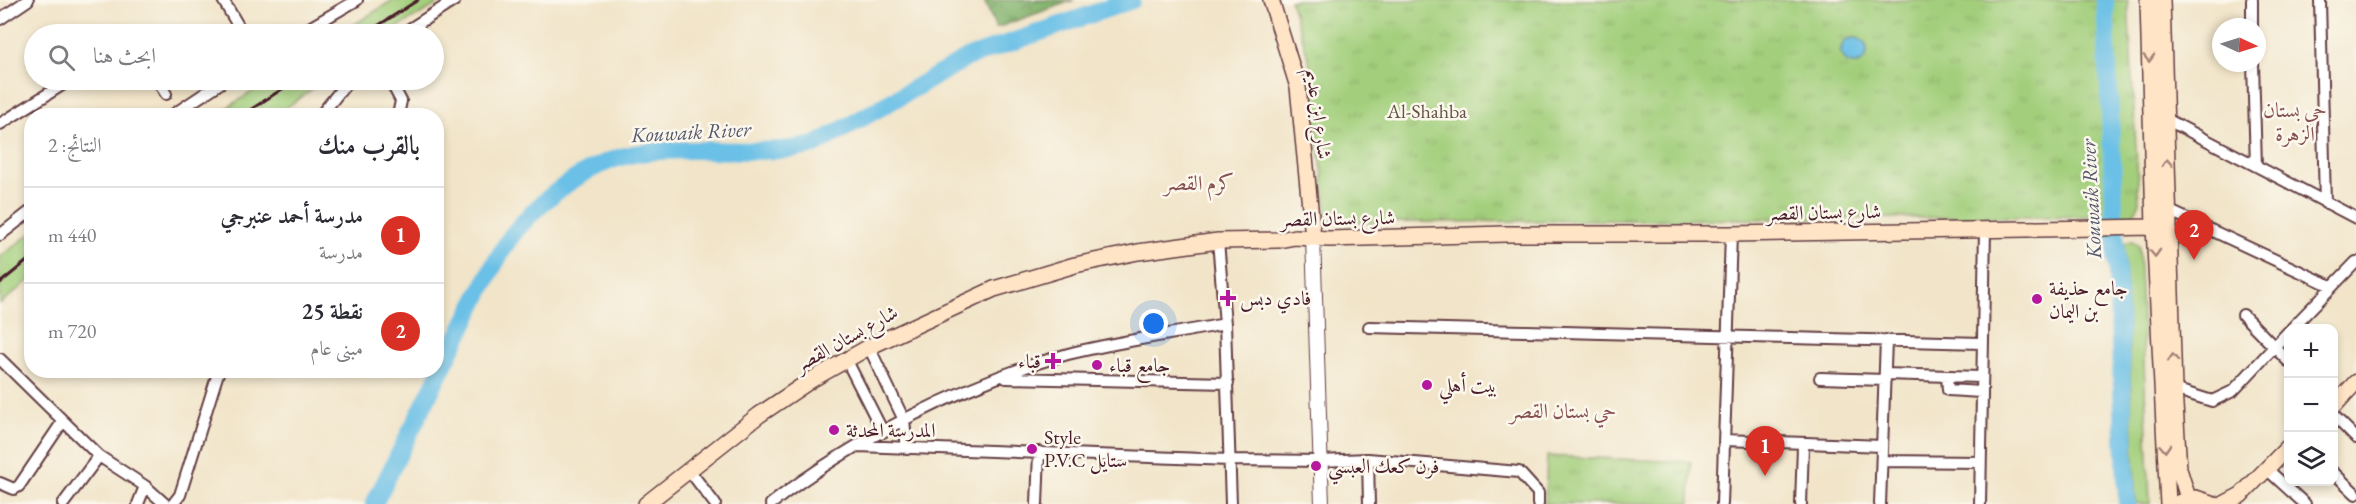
<!DOCTYPE html>
<html lang="ar">
<head>
<meta charset="utf-8">
<style>
	body { margin:0; font-family:"EB Garamond",Amiri,serif; background:#f2f2f3; color:#2b2b33; direction:rtl }
	.controls { position:absolute; right:18px; bottom:18px; display:grid; overflow:hidden; border-radius:12px; box-shadow:0 3px 9px #0003 }
	.controls button { width:54px; height:54px; display:grid; place-items:center; padding:0; border:0; border-bottom:2px solid #e1e1e2; background:#fff; color:#2b2b33; font:30px sans-serif }
	.compass { position:absolute; left:2212px; top:18px; width:54px; height:54px; border-radius:50%; background:#fff; box-shadow:0 3px 9px #0003; rotate:94deg }
	.you { position:absolute; left:1154px; top:324px; width:21px; height:21px; margin:-15px; border:4px solid #fff; border-radius:50%; background:#1a73e8; box-shadow:0 0 0 9px #1a73e833 }
	.badge { display:grid; place-items:center; width:39px; height:39px; border-radius:50%; background:#d93025; color:#fff; font-size:20px; font-weight:700 }
	.pin { position:absolute; translate:-50% -50px; filter:drop-shadow(0 2px 3px #0008) }
	.pin::after { content:''; position:absolute; top:32px; width:21px; height:18px; background:inherit; clip-path:polygon(0 0,100% 0,50% 100%) }
	.list { margin:0; padding:0; list-style:none }
	h2 { display:flex; justify-content:space-between; align-items:center; height:78px; margin:0; padding:0 24px; font-size:26px }
	h2 small { font-size:20px; font-weight:400; color:#7c7c81 }
	.list li { display:grid; grid-template-columns:39px 1fr auto; gap:18px; align-items:center; box-sizing:border-box; height:96px; padding:0 24px; border-top:2px solid #e1e1e2 }
	.list b { display:block; font-size:22px; white-space:nowrap }
	.list p { margin:0; font-size:20px; white-space:nowrap; color:#7c7c81 }
	.list em { font-size:20px; font-style:normal; color:#7c7c81 }
	.icon { flex:none; width:33px; height:33px; fill:none; stroke:currentColor; stroke-width:2; stroke-linecap:round; stroke-linejoin:round }
	.map { position:relative; flex:none; width:2356px; height:504px; overflow:hidden; direction:ltr }
	.search { position:absolute; background:#fff; box-shadow:0 3px 9px #0003; left:24px; top:24px; width:420px; height:66px; display:flex; align-items:center; gap:15px; box-sizing:border-box; padding:0 21px; border-radius:33px; color:#7c7c81; font-size:22px }
	.panel { position:absolute; background:#fff; box-shadow:0 3px 9px #0003; left:24px; top:108px; width:420px; height:270px; border-radius:24px; direction:rtl }
	.map>svg:first-child { display:block }
</style>
</head>
<body>
<div class="map">
<svg width="2356" height="504" viewBox="0 0 2356 504">
	<defs>
		<pattern id="forest-crowns" width="20" height="18" patternUnits="userSpaceOnUse" patternTransform="scale(1.5)"><rect width="20" height="18" fill="#82b26c"/><path d="M2 6a3 3 0 1 1 6 0M12 15a3 3 0 1 1 6 0" fill="none" stroke="#6c9059"/></pattern>
		<pattern id="park-tufts" width="24" height="20" patternUnits="userSpaceOnUse" patternTransform="scale(1.5)"><rect width="24" height="20" fill="#a3cf7c"/><path d="M3 7l-1-3M5 7V3M7 7l1-3M15 17l-1-3M17 17v-4M19 17l1-3" fill="none" stroke="#8eb16b"/></pattern>
	</defs>
	<rect width="100%" height="100%" fill="#fbf7ec"/>
	<filter id="ink" filterUnits="userSpaceOnUse"><feTurbulence type="fractalNoise" baseFrequency=".0167" numOctaves="2"/><feDisplacementMap in="SourceGraphic" scale="12" xChannelSelector="R" yChannelSelector="G"/><feConvolveMatrix kernelMatrix="1 2 1 2 8 2 1 2 1" color-interpolation-filters="sRGB"/></filter>
	<filter id="wash" filterUnits="userSpaceOnUse"><feTurbulence type="fractalNoise" baseFrequency=".008" numOctaves="4" result="noise"/><feDisplacementMap in="SourceGraphic" scale="24" xChannelSelector="R" yChannelSelector="G"/><feGaussianBlur stdDeviation="1.35" result="paint"/><feColorMatrix in="noise" values="0 0 0 0 0 0 0 0 0 0 0 0 0 0 0 0 0 1.4 0 .05"/><feComposite in="paint" operator="in"/></filter>
	<g filter="url(#wash)">
		<rect width="100%" height="100%" fill="#f1e4c8"/>
		<!-- grass -->
		<path fill="#a3cf7c" stroke="#767754" stroke-width="1.5" d="M393,0H445L386,34H339Z
			M270,80H325L276,115H216Z
			M31,233V279L0,304V257Z
			M2133,241L2139,246L2150,504H2136L2124,243Z"/>
		<!-- forest -->
		<path fill="url(#forest-crowns)" stroke="#66684c" stroke-width="1.5" d="M984,0H1074L996,28Z"/>
		<!-- park -->
		<path fill="url(#park-tufts)" stroke="#767754" stroke-width="1.5" d="M1290,0H2128L2139,204L2133,216C1865,219 1596,219 1328,223L1309,60Z
			M1547,456L1691,462L1690,504H1545Z"/>
		<!-- water -->
		<path fill="#6ac0e6" stroke="#5a7088" stroke-width="1.5" d="M1841 51a13 13 0 1 1 26 0a13 13 0 1 1-26 0Z"/>
		<g fill="none" stroke-linecap="round" stroke-linejoin="round">
			<!-- river -->
			<path stroke="#6ac0e6" stroke-width="18" d="M2105,0L2127,504
				M374,504L494,265C500,255 505,244 513,234C536,205 572,176 607,162C632,151 665,150 692,150C734,150 775,154 815,145L969,57L1132,0"/>
		</g>
	</g>
	<g filter="url(#ink)">
		<g fill="none" stroke-linecap="round" stroke-linejoin="round">
			<defs>
				<path id="minor" d="M223,0L243,34
					M2252,0V27
					M2320,0L2325,203
					M0,19L28,0
					M299,34L357,0
					M402,34L455,0
					M2253,63L2256,166
					M157,80L166,94
					M390,80L401,101L398,115
					M171,116L225,80
					M320,116L349,80
					M2166,119L2356,218
					M0,124L70,80
					M2168,210L2331,286
					M0,235L32,210
					M1218,241L1225,324L1231,504
					M2243,315L2288,361
					M1369,327L1982,343
					M2292,328L2356,262
					M869,347L904,420L907,449
					M0,359L99,456L145,486L165,504
					M846,359L883,432
					M1885,374L1981,377
					M1947,376L1948,390L1981,392
					M1006,378L1228,383
					M1820,378L1885,380
					M2174,389L2212,401L2233,391L2288,332
					M2334,416L2356,438
					M1724,440L1806,443
					M858,446L1230,460L1320,461L1368,459L1519,472L1538,493V504
					M1368,459L1369,504
					M1882,461L1980,462
					M689,470L715,504
					M2270,472L2305,504
					M2334,473L2356,494
					M0,483L14,489L19,486L63,421
					M63,504L99,456
					M138,504L145,486
					M173,504L180,495L219,370
					M771,504C851,441 969,381 1068,354C1119,341 1173,334 1225,324
					M1037,504L1039,452
					M1722,504L1731,234
					M1801,504L1803,446L1806,443L1882,446
					M1880,504L1886,340
					M1980,504L1985,230"/>
				<path id="tertiary" d="M1313,237L1322,504"/>
				<path id="secondary" d="M1271,0L1298,87L1313,237
					M2148,0L2154,227L2168,504
					M2162,0L2174,389L2179,469L2188,498
					M2334,406L2356,382
					M2180,502L2196,498L2214,504
					M646,504L759,415L811,380L869,347L994,289L1075,265L1138,252L1218,241L1279,240L1295,237L1329,239L1505,234H1731L2154,227
					M2224,504L2241,495L2288,447"/>
			</defs>
			<!-- minor casing -->
			<use href="#minor" stroke="#633d43" stroke-width="14"/>
			<!-- tertiary casing -->
			<use href="#tertiary" stroke="#633d43" stroke-width="16"/>
			<!-- secondary casing -->
			<use href="#secondary" stroke="#633d43" stroke-width="18"/>
			<!-- minor -->
			<use href="#minor" stroke="#fff" stroke-width="10"/>
			<!-- tertiary -->
			<use href="#tertiary" stroke="#fff" stroke-width="14"/>
			<!-- secondary -->
			<use href="#secondary" stroke="#ffe4c6" stroke-width="15"/>
			<!-- rail -->
			<path stroke="#4a1f2b" stroke-width="3" d="M365,34L418,0
				M241,116L296,80
				M0,283L32,257"/>
		</g>
		<!-- one-way arrows -->
		<defs><path id="oneway-chevron" d="M-2-3.5L2.5 0L-2 3.5" fill="none" stroke-width="1.6" stroke-linecap="round" stroke-linejoin="round" transform="scale(1.5)"/></defs>
		<g stroke="#a48278">
			<use href="#oneway-chevron" transform="translate(2149 58) rotate(88)"/>
			<use href="#oneway-chevron" transform="translate(2167 163) rotate(-92)"/>
			<use href="#oneway-chevron" transform="translate(2155 253) rotate(87)"/>
			<use href="#oneway-chevron" transform="translate(2173 358) rotate(-92)"/>
			<use href="#oneway-chevron" transform="translate(2165 448) rotate(87)"/>
		</g>
	</g>
	<!-- markers -->
	<g fill="#b5179e" stroke="#fbf7ec" stroke-width="2">
		<path d="M1225 289h6v6h6v6h-6v6h-6v-6h-6v-6h6z"/>
		<circle cx="2037" cy="299" r="6"/>
		<path d="M1050 352h6v6h6v6h-6v6h-6v-6h-6v-6h6z"/>
		<circle cx="1097" cy="365" r="6"/>
		<circle cx="1427" cy="385" r="6"/>
		<circle cx="834" cy="430" r="6"/>
		<circle cx="1032" cy="449" r="6"/>
		<circle cx="1316" cy="466" r="6"/>
	</g>
	<g text-anchor="middle" stroke-width="5" stroke-linejoin="round" paint-order="stroke">
		<!-- park labels -->
		<g font-size="20" fill="#655443" stroke="#fbf7ec">
			<text x="1427" y="118">Al-Shahba</text>
		</g>
		<!-- street labels -->
		<g font-size="20" fill="#4a1f2b" stroke="#fbf7ec">
			<text transform="translate(1319 114) rotate(82)" y="7">شارع ابن عديم</text>
			<text transform="translate(1824 212) rotate(-1)" y="7">شارع بستان القصر</text>
			<text transform="translate(1338 218) rotate(-1)" y="7">شارع بستان القصر</text>
			<text transform="translate(846 338) rotate(-29)" y="7">شارع بستان القصر</text>
		</g>
		<!-- poi labels -->
		<g font-size="20" fill="#4a1f2b" stroke="#fbf7ec" text-anchor="start">
			<text x="2049" y="295">جامع حذيفة<tspan x="2049" dy="23">بن اليمان</tspan></text>
			<text x="1240" y="305">فادي دبس</text>
			<text x="1041" y="368" text-anchor="end">قباء</text>
			<text x="1109" y="372">جامع قباء</text>
			<text x="1439" y="392">بيت أهلي</text>
			<text x="846" y="437">المدرسة المحدثة</text>
			<text x="1044" y="444">Style<tspan x="1044" dy="23">P.V.C ستايل</tspan></text>
			<text x="1328" y="473">فرن كعك العبسي</text>
		</g>
		<!-- neighbourhood labels -->
		<g font-size="21" fill="#875151" stroke="#fbf7ec">
			<text x="2295" y="117">حي بستان<tspan x="2295" dy="24">الزهرة</tspan></text>
			<text x="1199" y="190">كرم القصر</text>
			<text x="1563" y="418">حي بستان القصر</text>
		</g>
		<!-- water labels -->
		<g font-size="21" font-style="italic" fill="#55576c" stroke="#fbf7ec">
			<text transform="translate(691 132) rotate(-3)" y="7">Kouwaik River</text>
			<text transform="translate(2091 199) rotate(-93)" y="7">Kouwaik River</text>
		</g>
	</g>
</svg>
<div class="controls">
<button>+</button>
<button>−</button>
<button><svg class="icon" aria-label="layers" viewBox="0 0 24 24"><path d="M12 4l9 5-9 5-9-5zM3 14l9 5 9-5"/></svg></button>
</div>
<svg class="compass" viewBox="-18 -18 36 36"><path d="M0-13l5 13h-10z" fill="#e53935"/><path d="M0 13l5-13h-10z" fill="#7c7c81"/></svg>
<div class="you"></div>
<div class="pin badge" style="left:1765px;top:476px">1</div>
<div class="pin badge" style="left:2194px;top:260px">2</div>
<div class="search"><svg class="icon" aria-label="search" viewBox="0 0 24 24"><circle cx="10" cy="10" r="6"/><path d="M15 15l6 6"/></svg>ابحث هنا</div>
<section class="panel">
<h2>بالقرب منك<small>النتائج: 2</small></h2>
<ul class="list">
<li><span class="badge">1</span><div><b>مدرسة أحمد عنبرجي</b><p>مدرسة</p></div><em>440 m</em></li>
<li><span class="badge">2</span><div><b>نقطة 25</b><p>مبنى عام</p></div><em>720 m</em></li>
</ul>
</section>
</div>
</body>
</html>
